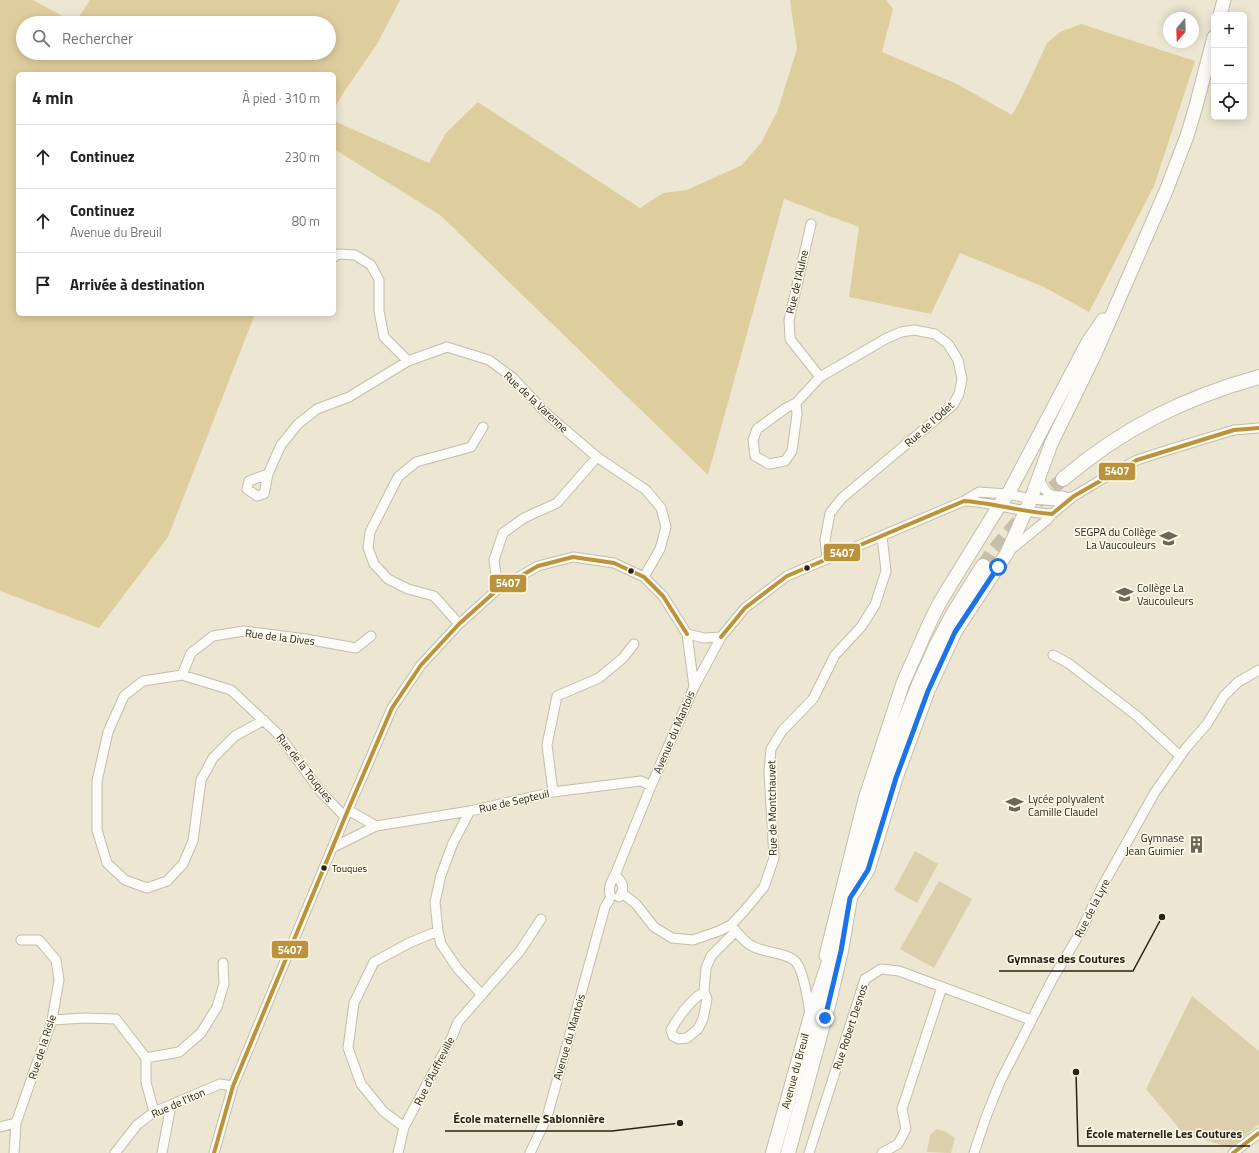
<!DOCTYPE html>
<html lang="fr">
<head>
<meta charset="utf-8">
<style>
	body { margin:0; font-family:"Titillium Web",sans-serif; background:#f2f2f2; color:#222 }
	.controls { position:absolute; right:12px; top:12px; display:grid; overflow:hidden; border-radius:6px; box-shadow:0 2px 10px #0003 }
	.controls button { width:36px; height:36px; display:grid; place-items:center; padding:0; border:0; border-bottom:1px solid #e0e0e0; background:#fff; color:#222; font:20px sans-serif }
	.compass { position:absolute; left:1163px; top:12px; width:36px; height:36px; border-radius:50%; background:#fff; box-shadow:0 2px 10px #0003; rotate:199deg }
	.stop { position:absolute; width:12px; height:12px; margin:-9px; border:3px solid #1a73e8; border-radius:50%; background:#fff }
	.stop.end { background:#1a73e8; border-color:#fff; box-shadow:0 1px 4px #0008 }
	.list { margin:0; padding:0; list-style:none }
	h2 { display:flex; justify-content:space-between; align-items:center; height:52px; margin:0; padding:0 16px; font-size:17px }
	h2 small { font-size:13px; font-weight:400; color:#767676 }
	.list li { display:grid; grid-template-columns:26px 1fr auto; gap:12px; align-items:center; box-sizing:border-box; height:64px; padding:0 16px; border-top:1px solid #e0e0e0 }
	.list b { display:block; font-size:15px; white-space:nowrap }
	.list p { margin:0; font-size:13px; white-space:nowrap; color:#767676 }
	.list em { font-size:13px; font-style:normal; color:#767676 }
	.icon { flex:none; width:22px; height:22px; fill:none; stroke:currentColor; stroke-width:2; stroke-linecap:round; stroke-linejoin:round }
	.map { position:relative; flex:none; width:1259px; height:1153px; overflow:hidden }
	.search { position:absolute; background:#fff; box-shadow:0 2px 10px #0003; left:16px; top:16px; width:320px; height:44px; display:flex; align-items:center; gap:10px; box-sizing:border-box; padding:0 14px; border-radius:22px; color:#767676; font-size:15px }
	.panel { position:absolute; background:#fff; box-shadow:0 2px 10px #0003; left:16px; top:72px; width:320px; height:244px; border-radius:6px }
	.map>svg:first-child { display:block }
</style>
</head>
<body>
<div class="map">
<svg width="1259" height="1153" viewBox="0 0 1259 1153">
	<rect width="100%" height="100%" fill="#ede6d2"/>
	<!-- green -->
	<path fill="#dbcfac" d="M915,851L938,864L917,903L894,890Z
		M939,881L972,899L934,968L900,949Z
		M1192,996L1259,1051V1124L1231,1148L1183,1133L1146,1089Z
		M936,1129L946,1132L955,1138L951,1153L927,1152L930,1135Z"/>
	<!-- forest -->
	<path fill="#dfce9d" fill-rule="evenodd" d="M0,0H33L75,23L90,0H400L377,44L342,95L334,109V74H18V314H255L168,537L99,628L0,591ZM23,23H329V53H23Z
		M790,0H887V1L893,9L882,52L957,84L1012,115L1022,97L1047,43L1060,32L1081,24L1195,61L1154,186L1089,312L1044,287L960,253L931,314L849,297L859,227L784,199L708,475L440,215L334,149V121L429,163L446,133L478,102L640,208L663,193L687,190L742,165L761,143L777,112L797,49Z"/>
	<g fill="none" stroke-linecap="round" stroke-linejoin="round">
		<!-- primary-tunnel -->
		<path stroke="#c5bfac" stroke-width="14" stroke-dasharray="14 7" stroke-linecap="butt" d="M1037,502L1063,479
			M983,566L993,551L1022,517"/>
		<defs>
			<path id="street" d="M811,224L789,320L790,339L820,377
				M334,257L338,254L355,255L371,265L379,280V311L384,337L408,361
				M796,403L797,414L792,451L785,461L769,464L755,456L753,440L757,429L786,408L796,403L820,377L887,338L901,332L914,330L935,334L948,344L958,360L962,379L959,394L953,405L842,498L830,513L825,540L827,559
				M268,474L264,494L257,496L247,489L249,481L268,474L281,445L298,424L317,409L349,397L408,361L447,347L489,360L512,377L549,416L597,457L646,490L661,508L666,527L660,549L644,577
				M1039,477C1043,490 1048,497 1063,496
				M964,501L979,492L1008,494L1031,499L1045,500L1057,501L1070,497
				M1008,552L1047,520L1052,514
				M498,589L494,560L503,533L524,518L557,503L597,457
				M459,624L434,596L408,589L388,579L374,564L368,548L370,532L398,477L416,462L471,447L483,427
				M687,634L704,638L721,637
				M1053,655L1068,663L1137,716L1180,756
				M182,675L191,653L213,636L244,631L306,639L356,648L371,636
				M694,687L721,637L745,608L787,576L964,501C994,502 1022,513 1052,514L1074,496L1104,478L1137,460L1168,450L1234,430L1259,428
				M264,720L235,736L213,758L201,780L193,841L183,864L167,881L147,888L125,880L107,863L97,830V781L108,732L124,696L143,681L182,675L231,690L279,735L321,792L345,817
				M553,792L547,745L557,696L599,678L623,658L634,644
				M348,810L376,826
				M470,811L453,843L441,875L435,902L438,931L441,944L458,969L482,995
				M332,848L376,826L470,811L553,792L641,781L651,786
				M615,875C622,881 626,889 619,897
				M622,893L636,904L654,927L672,938L693,940L719,931L731,925L745,910L764,887L774,858L769,772L771,749L782,731L813,699L835,655L861,627L875,605L886,571L882,536
				M736,931C741,937 746,943 752,946C764,953 787,952 796,962C804,972 808,1001 810,1013
				M704,992C690,1000 679,1016 671,1030L673,1036L679,1039L687,1038L698,1029L703,1019L707,999L704,992L706,968L711,956L736,931L731,925
				M52,1020L85,1018L116,1019L146,1058V1082L154,1112
				M146,1058L179,1052L201,1033L217,1007L224,984L223,963
				M0,1127L16,1123
				M404,1127L383,1111L361,1084L348,1048L354,1003L374,962L409,943L438,931
				M14,1153L16,1123L52,1020L59,980L56,960L39,940H21
				M115,1153L137,1125L154,1112L220,1084L233,1086
				M162,1153L171,1105
				M214,1153L233,1086L348,810L392,708L421,665L459,624L498,589L538,566L573,557L614,563L644,577L663,596L687,634L694,687L651,786L615,875C611,882 607,889 611,897
				M398,1153L404,1127L452,1037L458,1022L520,951L541,919
				M530,1153L547,1117L605,907L611,897
				M809,1153L865,979L881,969L899,971L1031,1020
				M882,1153L898,1144L906,1129L902,1109L942,987
				M974,1153L986,1117L1000,1082L1052,980L1080,933L1103,885L1155,792L1186,748L1207,724L1224,696L1238,682L1259,670
				M1233,1153L1259,1133"/>
			<path id="secondary" d="M1220,15L1224,0
				M854,892L868,870L896,778L928,691L955,632L1007,553L1031,499L1051,444L1095,354L1166,191L1187,136L1196,106L1214,37
				M826,956L865,799L903,683L930,622L940,602L999,506L1008,494L1088,342L1103,320"/>
			<path id="primary" d="M1063,479C1123,428 1184,398 1259,377
				M773,1153L811,1016L835,944
				M788,1153L829,1002L841,951L850,898L858,869L884,781L898,738L919,684L939,640L953,614L983,566"/>
		</defs>
		<!-- street casing -->
		<use href="#street" stroke="#c2bdad" stroke-width="11"/>
		<!-- secondary casing -->
		<use href="#secondary" stroke="#c2bdad" stroke-width="15"/>
		<!-- primary casing -->
		<use href="#primary" stroke="#c2bdad" stroke-width="16"/>
		<!-- street -->
		<use href="#street" stroke="#fcfbf8" stroke-width="9"/>
		<!-- secondary -->
		<use href="#secondary" stroke="#fcfbf8" stroke-width="13"/>
		<!-- primary -->
		<use href="#primary" stroke="#fcfbf8" stroke-width="14"/>
		<defs>
			<path id="bus-1" d="M721,637L745,608L787,576L964,501C994,503 1022,512 1052,514L1074,496L1137,460L1234,430L1259,428
				M214,1153L233,1086L348,810L392,708L421,665L459,624L498,589L538,566L573,557L614,563L644,577L663,596L687,634
				M1233,1153L1259,1133"/>
		</defs>
		<!-- bus-1 casing -->
		<use href="#bus-1" stroke="#fefaeb" stroke-width="7"/>
		<!-- bus-1 -->
		<use href="#bus-1" stroke="#bb933d" stroke-width="4"/>
	</g>
	<g fill="none" stroke-linecap="round" stroke-linejoin="round">
		<!-- route -->
		<path stroke="#1a73e8" stroke-width="5" d="M825,1018L841,951L850,898L868,870L896,778L928,691L955,632L998,567"/>
	</g>
	<!-- icons -->
	<defs>
		<symbol id="school-bare" viewBox="-9 -9 18 18"><path d="M0-5L7-2L0 1L-7-2ZM-4 1L0 2.5L4 1V4Q0 6-4 4Z" fill="#6c6757" stroke="#fefaeb" stroke-width="2.5" paint-order="stroke"/></symbol>
		<symbol id="building-bare" viewBox="-9 -9 18 18"><path d="M-4-6H4V6H1V3H-1V6H-4ZM-2.5-4.3h1.7v1.8h-1.7ZM.8-4.3h1.7v1.8H.8ZM-2.5-1h1.7V.8h-1.7ZM.8-1h1.7V.8H.8Z" fill="#6c6757" stroke="#fefaeb" stroke-width="2.5" paint-order="stroke"/></symbol>
	</defs>
	<g fill-rule="evenodd">
		<use href="#school-bare" x="1156" y="526" width="25" height="25"/>
		<use href="#school-bare" x="1112" y="582" width="25" height="25"/>
		<use href="#school-bare" x="1002" y="792" width="25" height="25"/>
		<use href="#building-bare" x="1184" y="832" width="25" height="25"/>
	</g>
	<!-- markers -->
	<g fill="#272215" stroke="#fefaeb" stroke-width="1.5">
		<circle cx="807" cy="568" r="3.5"/>
		<circle cx="631" cy="571" r="3.5"/>
		<circle cx="324" cy="868" r="3.5"/>
	</g>
	<g text-anchor="middle" stroke-width="3" stroke-linejoin="round" paint-order="stroke">
		<!-- bus labels -->
		<g font-size="10" fill="#272215" stroke="#fefaeb" text-anchor="start">
			<text x="332" y="872">Touques</text>
		</g>
		<!-- street labels -->
		<g font-size="11" fill="#272215" stroke="#fefaeb">
			<text transform="translate(797 282) rotate(-77)" y="4">Rue de l'Aulne</text>
			<text transform="translate(536 402) rotate(43)" y="4">Rue de la Varenne</text>
			<text transform="translate(929 424) rotate(-42)" y="4">Rue de l'Odet</text>
			<text transform="translate(280 637) rotate(7)" y="4">Rue de la Dives</text>
			<text transform="translate(674 732) rotate(-67)" y="4">Avenue du Mantois</text>
			<text transform="translate(305 768) rotate(52)" y="4">Rue de la Touques</text>
			<text transform="translate(514 801) rotate(-13)" y="4">Rue de Septeuil</text>
			<text transform="translate(772 808) rotate(-91)" y="4">Rue de Montchauvet</text>
			<text transform="translate(1092 908) rotate(-63)" y="4">Rue de la Lyre</text>
			<text transform="translate(850 1027) rotate(-72)" y="4">Rue Robert Desnos</text>
			<text transform="translate(569 1037) rotate(-74)" y="4">Avenue du Mantois</text>
			<text transform="translate(42 1047) rotate(-72)" y="4">Rue de la Risle</text>
			<text transform="translate(434 1071) rotate(-63)" y="4">Rue d'Auffreville</text>
			<text transform="translate(795 1071) rotate(-75)" y="4">Avenue du Breuil</text>
			<text transform="translate(178 1103) rotate(-24)" y="4">Rue de l'Iton</text>
		</g>
		<!-- poi labels -->
		<g font-size="11" fill="#272215" stroke="#fefaeb" text-anchor="end">
			<text x="1156" y="536">SEGPA du Collège<tspan x="1156" dy="13">La Vaucouleurs</tspan></text>
			<text x="1137" y="592" text-anchor="start">Collège La<tspan x="1137" dy="13">Vaucouleurs</tspan></text>
			<text x="1028" y="803" text-anchor="start">Lycée polyvalent<tspan x="1028" dy="13">Camille Claudel</tspan></text>
			<text x="1184" y="842">Gymnase<tspan x="1184" dy="13">Jean Guimier</tspan></text>
		</g>
	</g>
	<!-- callouts -->
	<path fill="none" stroke="#272215" stroke-width="1.5" d="M1162 917L1133 971H999M680 1123L612 1131H445M1076 1072L1078 1146H1250"/>
	<g fill="#272215" stroke="#fefaeb" stroke-width="1.5">
		<circle cx="1162" cy="917" r="4"/>
		<circle cx="680" cy="1123" r="4"/>
		<circle cx="1076" cy="1072" r="4"/>
	</g>
	<g font-size="12" text-anchor="middle" font-weight="bold" fill="#272215" stroke="#fefaeb" stroke-width="3" stroke-linejoin="round" paint-order="stroke">
		<text x="1066" y="963">Gymnase des Coutures</text>
		<text x="529" y="1123">École maternelle Sablonnière</text>
		<text x="1164" y="1138">École maternelle Les Coutures</text>
	</g>
	<g stroke="#fefaeb" stroke-width="1.5">
		<rect x="1098" y="462" width="38" height="19" rx="4" fill="#bb933d"/>
		<rect x="823" y="543" width="38" height="19" rx="4" fill="#bb933d"/>
		<rect x="489" y="574" width="38" height="19" rx="4" fill="#bb933d"/>
		<rect x="271" y="940" width="38" height="19" rx="4" fill="#bb933d"/>
	</g>
	<g font-size="11" text-anchor="middle" font-weight="bold" fill="#fff">
		<text x="1117" y="475">5407</text>
		<text x="842" y="557">5407</text>
		<text x="508" y="587">5407</text>
		<text x="290" y="954">5407</text>
	</g>
</svg>
<div class="controls">
<button>+</button>
<button>−</button>
<button><svg class="icon" aria-label="locate" viewBox="0 0 24 24"><circle cx="12" cy="12" r="6"/><path d="M12 2v4M12 18v4M2 12h4M18 12h4"/></svg></button>
</div>
<svg class="compass" viewBox="-18 -18 36 36"><path d="M0-13l5 13h-10z" fill="#e53935"/><path d="M0 13l5-13h-10z" fill="#767676"/></svg>
<div class="stop" style="left:998px;top:567px"></div>
<div class="stop end" style="left:825px;top:1018px"></div>
<div class="search"><svg class="icon" aria-label="search" viewBox="0 0 24 24"><circle cx="10" cy="10" r="6"/><path d="M15 15l6 6"/></svg>Rechercher</div>
<section class="panel">
<h2>4 min<small>À pied · 310 m</small></h2>
<ul class="list">
<li><svg class="icon" aria-label="ahead" viewBox="0 0 24 24"><path d="M12 20V5M6 11l6-6 6 6"/></svg><div><b>Continuez</b></div><em>230 m</em></li>
<li><svg class="icon" aria-label="ahead" viewBox="0 0 24 24"><path d="M12 20V5M6 11l6-6 6 6"/></svg><div><b>Continuez</b><p>Avenue du Breuil</p></div><em>80 m</em></li>
<li><svg class="icon" aria-label="arrive" viewBox="0 0 24 24"><path d="M6 21V4h12l-3 4 3 4H6"/></svg><div><b>Arrivée à destination</b></div></li>
</ul>
</section>
</div>
</body>
</html>
